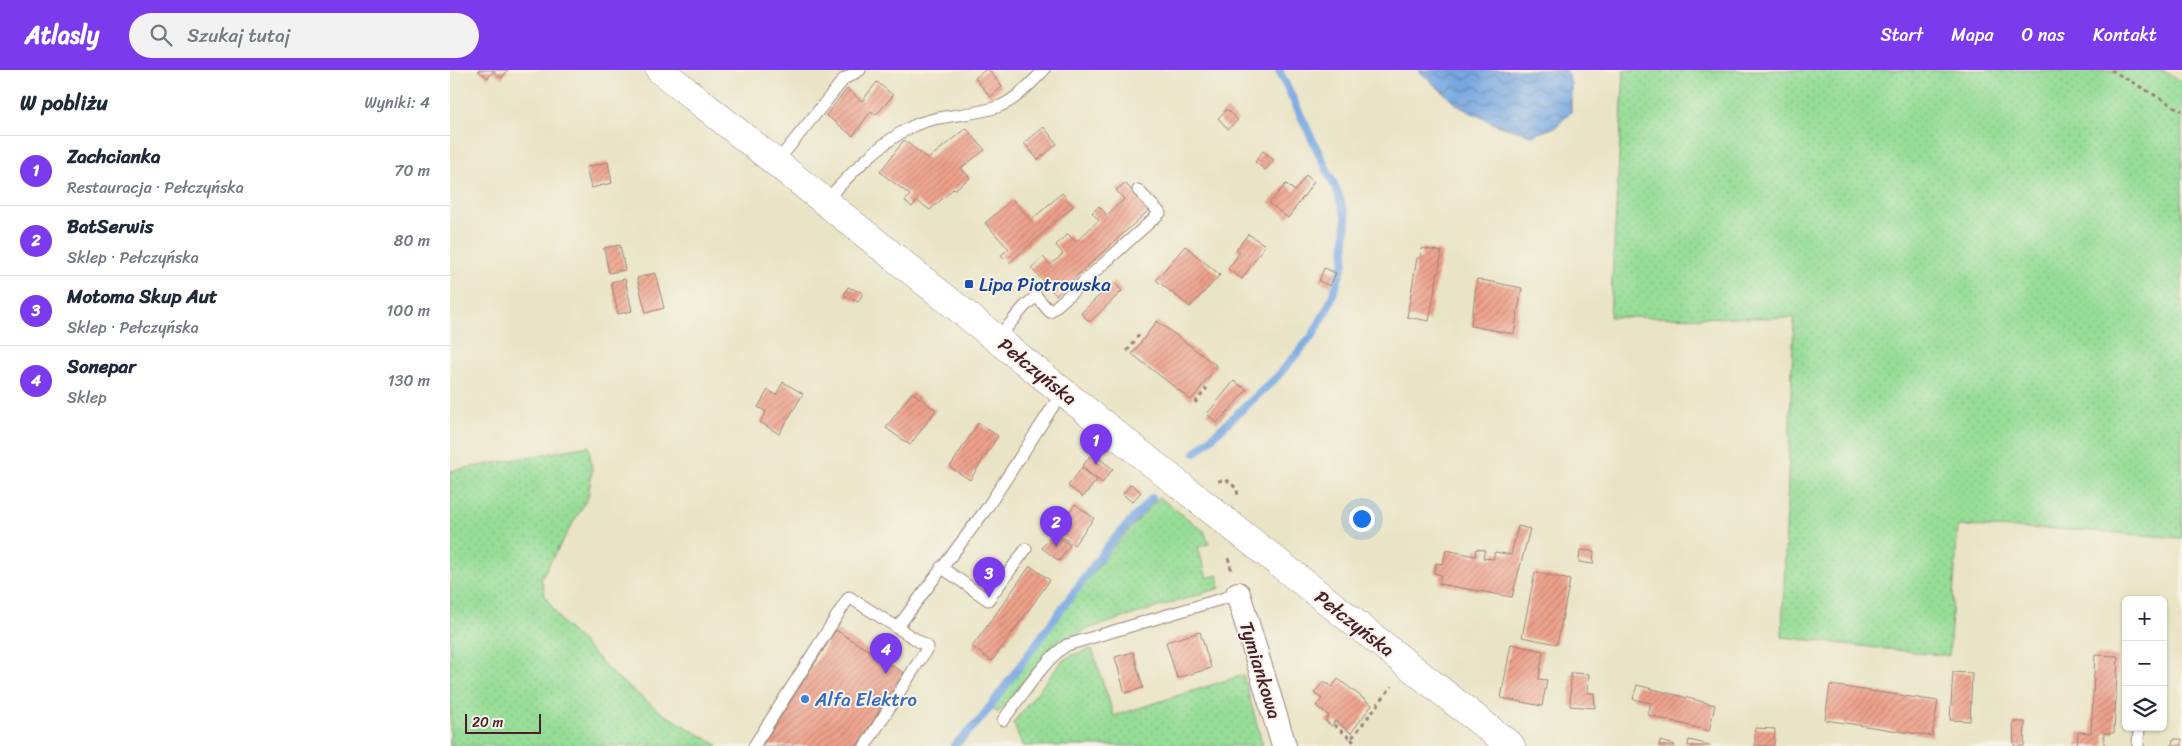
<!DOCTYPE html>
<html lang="pl">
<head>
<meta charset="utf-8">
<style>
	body { margin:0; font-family:Sriracha,sans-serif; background:#f2f2f3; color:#1f2937 }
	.controls { position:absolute; right:15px; bottom:15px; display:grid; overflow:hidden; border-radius:8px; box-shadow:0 1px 4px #0004 }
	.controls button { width:45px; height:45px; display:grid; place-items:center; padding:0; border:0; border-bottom:1px solid #e0e1e3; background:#fff; color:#1f2937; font:25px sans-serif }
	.scale { position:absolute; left:15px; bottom:12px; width:76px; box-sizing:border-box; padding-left:5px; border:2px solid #4a1f2b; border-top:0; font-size:14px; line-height:18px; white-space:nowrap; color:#4a1f2b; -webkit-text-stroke:4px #f7f3e8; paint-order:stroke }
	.you { position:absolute; left:911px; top:448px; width:18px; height:18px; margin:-12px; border:4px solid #fff; border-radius:50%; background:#1a73e8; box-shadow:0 0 0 8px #1a73e833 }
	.badge { display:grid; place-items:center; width:32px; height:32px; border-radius:50%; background:#7c3aed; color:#fff; font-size:16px; font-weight:700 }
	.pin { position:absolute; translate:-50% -41px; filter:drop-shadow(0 1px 2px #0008) }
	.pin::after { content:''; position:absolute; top:26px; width:18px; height:15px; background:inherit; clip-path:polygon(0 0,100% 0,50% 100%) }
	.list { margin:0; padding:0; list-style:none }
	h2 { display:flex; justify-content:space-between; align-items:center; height:65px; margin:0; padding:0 20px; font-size:21px }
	h2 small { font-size:16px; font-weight:400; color:#747a83 }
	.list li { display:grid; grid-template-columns:32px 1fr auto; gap:15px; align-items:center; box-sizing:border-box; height:70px; padding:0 20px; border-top:1px solid #e0e1e3 }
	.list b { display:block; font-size:19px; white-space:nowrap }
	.list p { margin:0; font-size:16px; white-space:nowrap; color:#747a83 }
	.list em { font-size:16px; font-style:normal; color:#747a83 }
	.icon { flex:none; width:28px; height:28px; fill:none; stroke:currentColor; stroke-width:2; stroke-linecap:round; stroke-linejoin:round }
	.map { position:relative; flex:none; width:1732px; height:676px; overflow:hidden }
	header { display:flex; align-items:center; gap:30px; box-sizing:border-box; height:70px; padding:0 25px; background:#7c3aed; color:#fff }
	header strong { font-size:24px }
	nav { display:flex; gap:28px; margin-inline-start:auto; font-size:18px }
	.search { width:350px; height:45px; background:#f2f2f3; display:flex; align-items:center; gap:12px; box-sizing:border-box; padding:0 18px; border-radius:28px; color:#747a83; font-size:19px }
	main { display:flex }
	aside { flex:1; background:#fff }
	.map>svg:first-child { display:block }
</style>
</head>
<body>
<header>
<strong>Atlasly</strong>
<div class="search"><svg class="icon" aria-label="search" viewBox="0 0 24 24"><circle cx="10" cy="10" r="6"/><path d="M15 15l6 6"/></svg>Szukaj tutaj</div>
<nav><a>Start</a><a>Mapa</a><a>O nas</a><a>Kontakt</a></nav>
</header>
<main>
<aside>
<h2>W pobliżu<small>Wyniki: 4</small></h2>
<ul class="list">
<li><span class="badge">1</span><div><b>Zachcianka</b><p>Restauracja · Pełczyńska</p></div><em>70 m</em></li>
<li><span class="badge">2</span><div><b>BatSerwis</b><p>Sklep · Pełczyńska</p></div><em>80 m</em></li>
<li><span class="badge">3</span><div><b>Motoma Skup Aut</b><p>Sklep · Pełczyńska</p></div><em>100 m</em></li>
<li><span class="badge">4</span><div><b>Sonepar</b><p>Sklep</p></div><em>130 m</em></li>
</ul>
</aside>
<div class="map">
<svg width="1732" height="676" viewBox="0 0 1732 676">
	<defs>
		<pattern id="grass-dots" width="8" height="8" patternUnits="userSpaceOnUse" patternTransform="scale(1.25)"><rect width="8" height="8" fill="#96dd97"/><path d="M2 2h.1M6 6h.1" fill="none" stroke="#83bd82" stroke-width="1.8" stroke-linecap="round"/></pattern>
		<pattern id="water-waves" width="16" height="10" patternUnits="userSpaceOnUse" patternTransform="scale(1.25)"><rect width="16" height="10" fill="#77a7e1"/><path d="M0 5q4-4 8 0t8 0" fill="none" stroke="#6487b7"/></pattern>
		<pattern id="building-hatch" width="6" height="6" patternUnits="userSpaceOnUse" patternTransform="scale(1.25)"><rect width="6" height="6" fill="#eea18b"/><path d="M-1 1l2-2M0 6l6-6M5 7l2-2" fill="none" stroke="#c38372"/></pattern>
	</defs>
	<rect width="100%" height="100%" fill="#f7f3e8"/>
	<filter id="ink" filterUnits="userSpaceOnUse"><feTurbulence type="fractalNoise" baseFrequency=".02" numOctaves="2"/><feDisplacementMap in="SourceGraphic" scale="10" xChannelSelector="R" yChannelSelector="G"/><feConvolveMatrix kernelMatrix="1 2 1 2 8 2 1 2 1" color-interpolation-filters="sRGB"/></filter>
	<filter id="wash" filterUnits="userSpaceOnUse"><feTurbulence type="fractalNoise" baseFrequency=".0096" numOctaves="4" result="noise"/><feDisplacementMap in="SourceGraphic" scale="20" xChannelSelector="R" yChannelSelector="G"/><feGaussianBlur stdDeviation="1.12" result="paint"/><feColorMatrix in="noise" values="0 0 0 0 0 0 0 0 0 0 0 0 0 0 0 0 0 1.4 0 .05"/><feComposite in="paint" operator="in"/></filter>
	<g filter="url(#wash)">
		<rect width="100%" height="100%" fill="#eae4c6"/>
		<!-- grass -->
		<path fill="url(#grass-dots)" stroke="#707e61" d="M1174,0H1712L1732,12V468L1627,460L1508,456L1499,586L1332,567L1344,248L1160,247Z
			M139,376L142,400L138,427L91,508L95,526L111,551L166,607L212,643L269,676H0V401Z
			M709,427L754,461L759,474L748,477L757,508L768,505L770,518L637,559L602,577L548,643L541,637L659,482Z
			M642,579L664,646L793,605L813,676H573L563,653L612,591L622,585Z"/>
		<!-- water -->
		<path fill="url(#water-waves)" stroke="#606386" d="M969,0H1116L1121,13V42L1106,57L1083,65L1049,56L1010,37L971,3Z"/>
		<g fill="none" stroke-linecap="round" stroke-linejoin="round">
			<!-- stream -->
			<path stroke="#77a7e1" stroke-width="8" d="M745,383L826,308L863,265L880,233L894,193L896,148L887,121L829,0
				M504,676L531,649L657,477L702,428"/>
		</g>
		<g id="blocks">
			<!-- building -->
			<path fill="url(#building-hatch)" d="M28,0H58L52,8L43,1L38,8Z
				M535,0H539L552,17L540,27L525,8Z
				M427,12L443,25L426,45L421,41L403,66L376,45L397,19L412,31Z
				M777,39L788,50L778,59L768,48Z
				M594,57L607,74L588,90L574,73Z
				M516,58L535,80L511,98L520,108L504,120L503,119L480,140L467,131L462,137L455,131L460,125L430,102L454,70L478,89Z
				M813,81L824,90L815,100L805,92Z
				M158,92L162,113L141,118L136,97Z
				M856,105L864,112L838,148L819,133L836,114L845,121Z
				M675,113L699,140L606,225L581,198L593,187L600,195L613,184L606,175L618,164L626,172L649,150L642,143L649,136L657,145L674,129L666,120Z
				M612,123L623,136L559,193L551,185L559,179L535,153L562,129L581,150Z
				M798,164L815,175L792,209L778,199L790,182L786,180Z
				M170,175L175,200L159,203L154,178Z
				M735,176L770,205L740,237L706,210Z
				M972,178L992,182L979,251L957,247L967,188H971Z
				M874,198L886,203L880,216L869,211Z
				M205,203L214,238L196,243L187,208Z
				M175,209L182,241L168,244L161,212Z
				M1027,209L1072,218L1064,264L1021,256Z
				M664,212L672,221L640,252L631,243Z
				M398,217L413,223L408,232L394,225Z
				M707,251L767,296L741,330L682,284Z
				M784,311L797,320L767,353L757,344Z
				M333,312L353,324L329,364L310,352L316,342L308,337L318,320L326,325Z
				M462,322L486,340L460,375L436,358Z
				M528,353L548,366L520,410L500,397Z
				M642,383L663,399L652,413L632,397Z
				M632,398L647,410L633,427L618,416Z
				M681,414L691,422L682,432L673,424Z
				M625,434L644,448L624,475L605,462Z
				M1068,456L1080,459L1062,527L989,514L991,505L984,503L986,493L993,494L996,480L1025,486L1026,479L1035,480L1033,488L1043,489L1045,482L1061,485Z
				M603,463L620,475L609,491L592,478Z
				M1130,480L1144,481L1143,494L1129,492Z
				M580,496L600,510L542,591L522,577Z
				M1085,502L1120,510L1107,574L1072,567Z
				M386,560L454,603L407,676H312Z
				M750,562L761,598L727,608L716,572Z
				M1061,574L1093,581L1089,609L1097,610L1092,636L1051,628Z
				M683,582L693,618L675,623L665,587Z
				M1645,585L1668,586L1664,663H1654V676H1627L1628,662L1641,663Z
				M1503,602L1522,603L1520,651L1500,650Z
				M1121,603L1139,604L1138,623H1144L1145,638L1120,636Z
				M888,609L922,635L901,663L885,651L882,656L875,651L879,646L866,636L872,629L864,623L874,611L882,617Z
				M1187,615L1265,635L1259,661L1198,645L1201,633L1183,629Z
				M1380,615L1488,631L1482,666L1375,650Z
				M1563,652H1575L1574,676H1564Z
				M1305,658L1325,659L1324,676H1305Z
				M1723,669H1732V676H1722Z
				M1239,670L1260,675V676H1238Z
				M1210,671L1225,675V676H1209Z"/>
		</g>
	</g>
	<g filter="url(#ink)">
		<use href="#blocks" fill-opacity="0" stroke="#9a8278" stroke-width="1"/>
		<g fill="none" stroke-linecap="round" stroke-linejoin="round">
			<defs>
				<path id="lane" d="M326,93L394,9L410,0
					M375,132C399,105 428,74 461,57C489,43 521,47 550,36C567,29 581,13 594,0
					M548,268L574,237L586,226L600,242L710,143L688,120
					M491,497L538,530L576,479
					M447,558L537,438L613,321
					M553,650C570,629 595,588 617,575L788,524
					M304,676L399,527L478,577L415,676
					M1688,676L1689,657"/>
				<path id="street" d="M788,524L834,676"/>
				<path id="secondary" d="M210,0L717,405L1061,676"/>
			</defs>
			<!-- lane casing -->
			<use href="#lane" stroke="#9a8278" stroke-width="13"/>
			<!-- street casing -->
			<use href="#street" stroke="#9a8278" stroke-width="26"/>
			<!-- secondary casing -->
			<use href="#secondary" stroke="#9a8278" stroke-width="29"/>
			<!-- path -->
			<path stroke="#9a8278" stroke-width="3" stroke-dasharray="4 4" stroke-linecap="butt" d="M1661,0L1732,41
				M677,281L689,265
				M745,333L757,318
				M768,411L777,410L787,419L788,427
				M778,488L782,502
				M884,655L901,669L942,616
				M901,669L908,676"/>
			<!-- lane -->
			<use href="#lane" stroke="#fff" stroke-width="11"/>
			<!-- street -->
			<use href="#street" stroke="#fff" stroke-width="24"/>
			<!-- secondary -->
			<use href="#secondary" stroke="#fff" stroke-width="28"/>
		</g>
	</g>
	<!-- markers -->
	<rect fill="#1a4fb4" stroke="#f7f3e8" stroke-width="2" x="514" y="209" width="10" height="10" rx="2.5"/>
	<circle fill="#3f7fe0" stroke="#f7f3e8" stroke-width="2" cx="355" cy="629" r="5"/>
	<g text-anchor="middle" stroke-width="4" stroke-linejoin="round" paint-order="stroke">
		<!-- transit labels -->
		<g font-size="19" fill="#164399" stroke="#f7f3e8" text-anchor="start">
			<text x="529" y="221">Lipa Piotrowska</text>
		</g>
		<!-- street labels -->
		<g font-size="19" fill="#4a1f2b" stroke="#f7f3e8">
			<text transform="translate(588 301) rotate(39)" y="7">Pełczyńska</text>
			<text transform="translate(905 553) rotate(38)" y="7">Pełczyńska</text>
			<text transform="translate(811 600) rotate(73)" y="7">Tymiankowa</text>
		</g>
		<!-- shop labels -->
		<g font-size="19" fill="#366cbe" stroke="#f7f3e8" text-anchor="start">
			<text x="365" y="636">Alfa Elektro</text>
		</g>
	</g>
</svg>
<div class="controls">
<button>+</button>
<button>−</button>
<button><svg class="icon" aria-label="layers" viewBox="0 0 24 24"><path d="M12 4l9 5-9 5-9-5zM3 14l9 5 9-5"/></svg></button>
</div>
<div class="scale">20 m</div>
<div class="you"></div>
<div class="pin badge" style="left:646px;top:395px">1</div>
<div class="pin badge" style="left:606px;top:477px">2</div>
<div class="pin badge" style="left:539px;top:528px">3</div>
<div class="pin badge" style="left:436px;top:604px">4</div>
</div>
</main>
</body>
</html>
